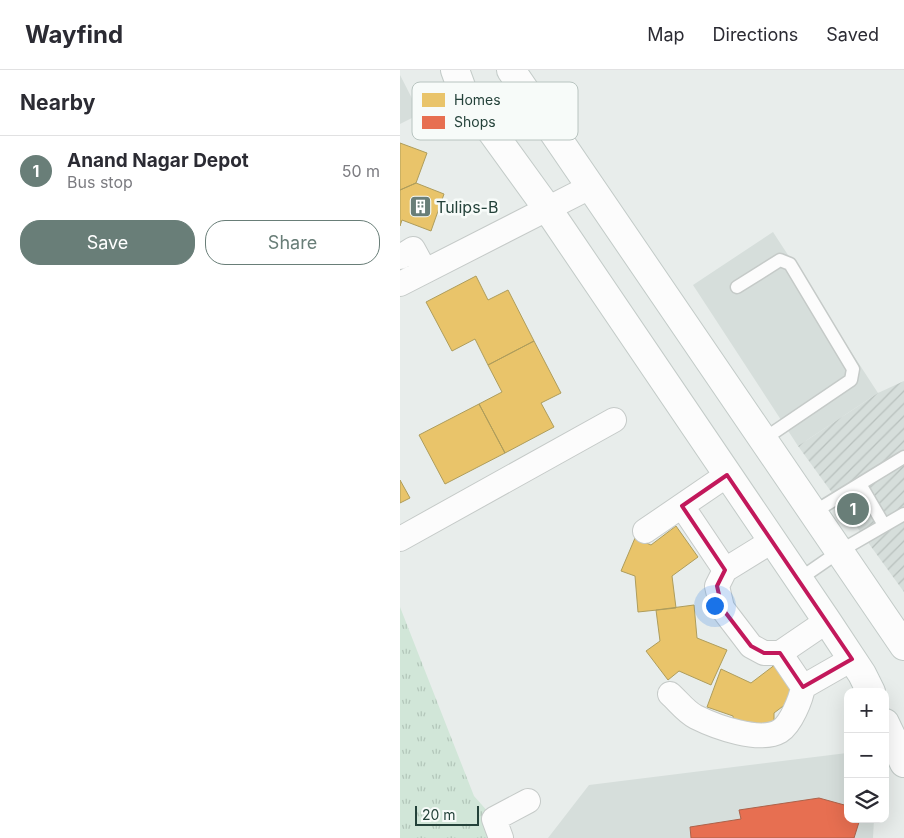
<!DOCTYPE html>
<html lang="en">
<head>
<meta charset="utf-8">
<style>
	body { margin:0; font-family:Inter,sans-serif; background:#f2f2f3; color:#2b2b33 }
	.controls { position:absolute; right:15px; bottom:15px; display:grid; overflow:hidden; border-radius:10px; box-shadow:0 5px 20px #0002 }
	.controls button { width:45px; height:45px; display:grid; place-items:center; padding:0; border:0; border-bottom:1px solid #e1e1e2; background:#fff; color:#2b2b33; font:25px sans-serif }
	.scale { position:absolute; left:15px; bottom:12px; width:64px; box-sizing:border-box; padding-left:5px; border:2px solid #24423a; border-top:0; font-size:14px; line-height:18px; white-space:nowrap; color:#24423a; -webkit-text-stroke:4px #f7fbf9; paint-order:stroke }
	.you { position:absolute; left:314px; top:535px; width:18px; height:18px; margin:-12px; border:4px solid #fff; border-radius:50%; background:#1a73e8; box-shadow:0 0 0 8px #1a73e833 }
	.badge { display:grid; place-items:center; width:32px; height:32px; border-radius:50%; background:#697e78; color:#fff; font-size:16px; font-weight:700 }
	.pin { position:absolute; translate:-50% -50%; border:2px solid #fff; box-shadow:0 1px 5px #0006 }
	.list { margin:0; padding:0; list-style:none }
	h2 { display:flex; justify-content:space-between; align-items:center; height:65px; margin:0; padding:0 20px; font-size:21px }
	h2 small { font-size:16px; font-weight:400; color:#7c7c81 }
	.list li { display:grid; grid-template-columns:32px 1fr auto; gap:15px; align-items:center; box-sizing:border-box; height:70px; padding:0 20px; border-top:1px solid #e1e1e2 }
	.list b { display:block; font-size:19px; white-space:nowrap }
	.list p { margin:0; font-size:16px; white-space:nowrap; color:#7c7c81 }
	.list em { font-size:16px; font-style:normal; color:#7c7c81 }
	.actions { display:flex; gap:10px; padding:15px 20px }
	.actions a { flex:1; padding:11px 0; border:1px solid #697e78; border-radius:20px; text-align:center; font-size:18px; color:#697e78 }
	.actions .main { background:#697e78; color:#fff }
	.icon { flex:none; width:28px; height:28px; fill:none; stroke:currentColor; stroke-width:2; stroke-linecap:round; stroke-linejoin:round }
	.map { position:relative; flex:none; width:504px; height:768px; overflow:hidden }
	header { display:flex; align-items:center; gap:30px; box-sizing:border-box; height:70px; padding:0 25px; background:#fff; border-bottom:1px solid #e1e1e2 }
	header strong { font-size:24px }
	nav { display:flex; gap:28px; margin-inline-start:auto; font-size:18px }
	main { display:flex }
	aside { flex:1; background:#fff }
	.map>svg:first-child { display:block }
</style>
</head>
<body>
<header>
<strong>Wayfind</strong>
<nav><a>Map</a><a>Directions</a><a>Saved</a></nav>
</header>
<main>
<aside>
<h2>Nearby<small></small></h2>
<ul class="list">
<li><span class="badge">1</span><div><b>Anand Nagar Depot</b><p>Bus stop</p></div><em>50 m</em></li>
</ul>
<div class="actions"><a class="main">Save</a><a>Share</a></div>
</aside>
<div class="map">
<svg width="504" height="768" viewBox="0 0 504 768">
	<defs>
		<pattern id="industrial-furrows" width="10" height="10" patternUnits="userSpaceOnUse" patternTransform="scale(1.25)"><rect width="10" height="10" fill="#d6dedb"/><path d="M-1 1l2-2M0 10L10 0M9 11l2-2" fill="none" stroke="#b8c0bd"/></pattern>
		<pattern id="grass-tufts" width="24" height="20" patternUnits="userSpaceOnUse" patternTransform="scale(1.25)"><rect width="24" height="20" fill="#d1e6d8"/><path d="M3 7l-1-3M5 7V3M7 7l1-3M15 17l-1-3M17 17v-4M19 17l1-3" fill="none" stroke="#b3c6ba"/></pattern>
	</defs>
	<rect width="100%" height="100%" fill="#e8edeb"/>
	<!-- built -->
	<path fill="#d6dedb" d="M0,5L20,44L0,54Z
		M373,162L478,323L398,376L293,215Z
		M447,683L448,749H474L473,768H148L189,715Z"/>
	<!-- industrial -->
	<path fill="url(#industrial-furrows)" d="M504,311V522L398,376L478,323Z"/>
	<!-- grass -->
	<path fill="url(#grass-tufts)" d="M0,537L74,726L111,768H0Z"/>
	<!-- homes -->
	<path fill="#e9c46a" stroke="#ae9d5c" d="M0,73L27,83L16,113L0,120Z
		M16,113L44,124L31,161L2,150L0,156V120Z
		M76,206L88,230L108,220L134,271L88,295L75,269L52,281L26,232Z
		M134,271L161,323L141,333L154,357L105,383L79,334L102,322L88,295Z
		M79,334L105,383L45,414L19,365Z
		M0,410L10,428L0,433Z
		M276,456L298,487L272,506L276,538L238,542L235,506L221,501L235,468L251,475Z
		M294,535L297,568L327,580L311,615L279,601L268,610L246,581L260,571L256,540Z
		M376,594L399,624L374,643V661L335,660L333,646L307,637L321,599L351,613Z"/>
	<!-- shops -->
	<path fill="#e76f51" stroke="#ac624a" d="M419,728L448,736V749H460L454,768H291L290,757L341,749L339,740Z"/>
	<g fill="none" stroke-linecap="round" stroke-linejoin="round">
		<defs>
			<path id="service" d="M337,217L380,190L390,194L453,299L451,310L364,369
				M460,414L484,455
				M414,442L504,387
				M398,510L440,481L504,444"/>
			<path id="minor" d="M0,187L13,179L25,201
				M0,214L192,116
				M282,436L325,500L317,516L322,538L351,576L364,583H380L403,617
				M245,461L327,405
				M0,469L214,350
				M325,500L372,471
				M380,583L427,551
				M270,624C278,631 286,642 296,647C316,657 360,673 380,661C391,654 401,629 403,617L452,589
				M101,768L94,749L128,731"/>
			<path id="secondary" d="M55,0L63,22L147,138L427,551L462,604L471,622
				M111,0L504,576
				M485,653L504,693"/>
		</defs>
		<!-- service casing -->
		<use href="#service" stroke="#c5cac8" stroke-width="15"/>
		<!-- minor casing -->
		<use href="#minor" stroke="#c5cac8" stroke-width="26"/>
		<!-- secondary casing -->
		<use href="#secondary" stroke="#c3cbc8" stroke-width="30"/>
		<!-- service -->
		<use href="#service" stroke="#fcfcfc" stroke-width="12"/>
		<!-- minor -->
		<use href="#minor" stroke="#fcfcfc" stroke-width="24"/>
		<!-- secondary -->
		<use href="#secondary" stroke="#fcfcfc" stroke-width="28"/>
	</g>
	<!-- marked area -->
	<path fill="none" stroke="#c2185b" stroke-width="4" stroke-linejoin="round" d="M327,405L452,589L403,617L380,583H364L351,576L322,538L317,516L325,500L282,436Z"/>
	<!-- icons -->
	<defs>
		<symbol id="building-square" viewBox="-11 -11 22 22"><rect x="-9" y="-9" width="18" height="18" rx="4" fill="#697e78" stroke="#f7fbf9"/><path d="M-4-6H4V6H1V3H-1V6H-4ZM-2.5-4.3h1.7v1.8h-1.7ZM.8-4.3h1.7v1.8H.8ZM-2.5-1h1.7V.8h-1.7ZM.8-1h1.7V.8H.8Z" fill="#fff"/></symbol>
	</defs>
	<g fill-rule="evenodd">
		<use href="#building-square" x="8" y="124" width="25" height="25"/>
	</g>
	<g text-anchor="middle" stroke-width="5" stroke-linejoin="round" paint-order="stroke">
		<!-- poi labels -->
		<g font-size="16" fill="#24423a" stroke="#f7fbf9" text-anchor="start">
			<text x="36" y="143">Tulips-B</text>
		</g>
	</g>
	<!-- legend -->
	<rect x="12" y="12" width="166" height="58" rx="8" fill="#f7fbf9" stroke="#b8c4c0" stroke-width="1"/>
	<rect x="22" y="23" width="23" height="14" fill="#e9c46a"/>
	<rect x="22" y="46" width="23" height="13" fill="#e76f51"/>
	<g font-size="14" fill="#24423a">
		<text x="54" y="35">Homes</text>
		<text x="54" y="57">Shops</text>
	</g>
</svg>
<div class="controls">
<button>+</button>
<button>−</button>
<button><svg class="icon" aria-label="layers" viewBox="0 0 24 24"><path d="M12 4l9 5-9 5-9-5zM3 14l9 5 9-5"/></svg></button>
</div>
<div class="scale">20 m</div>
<div class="you"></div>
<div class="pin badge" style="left:453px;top:439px">1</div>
</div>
</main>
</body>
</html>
